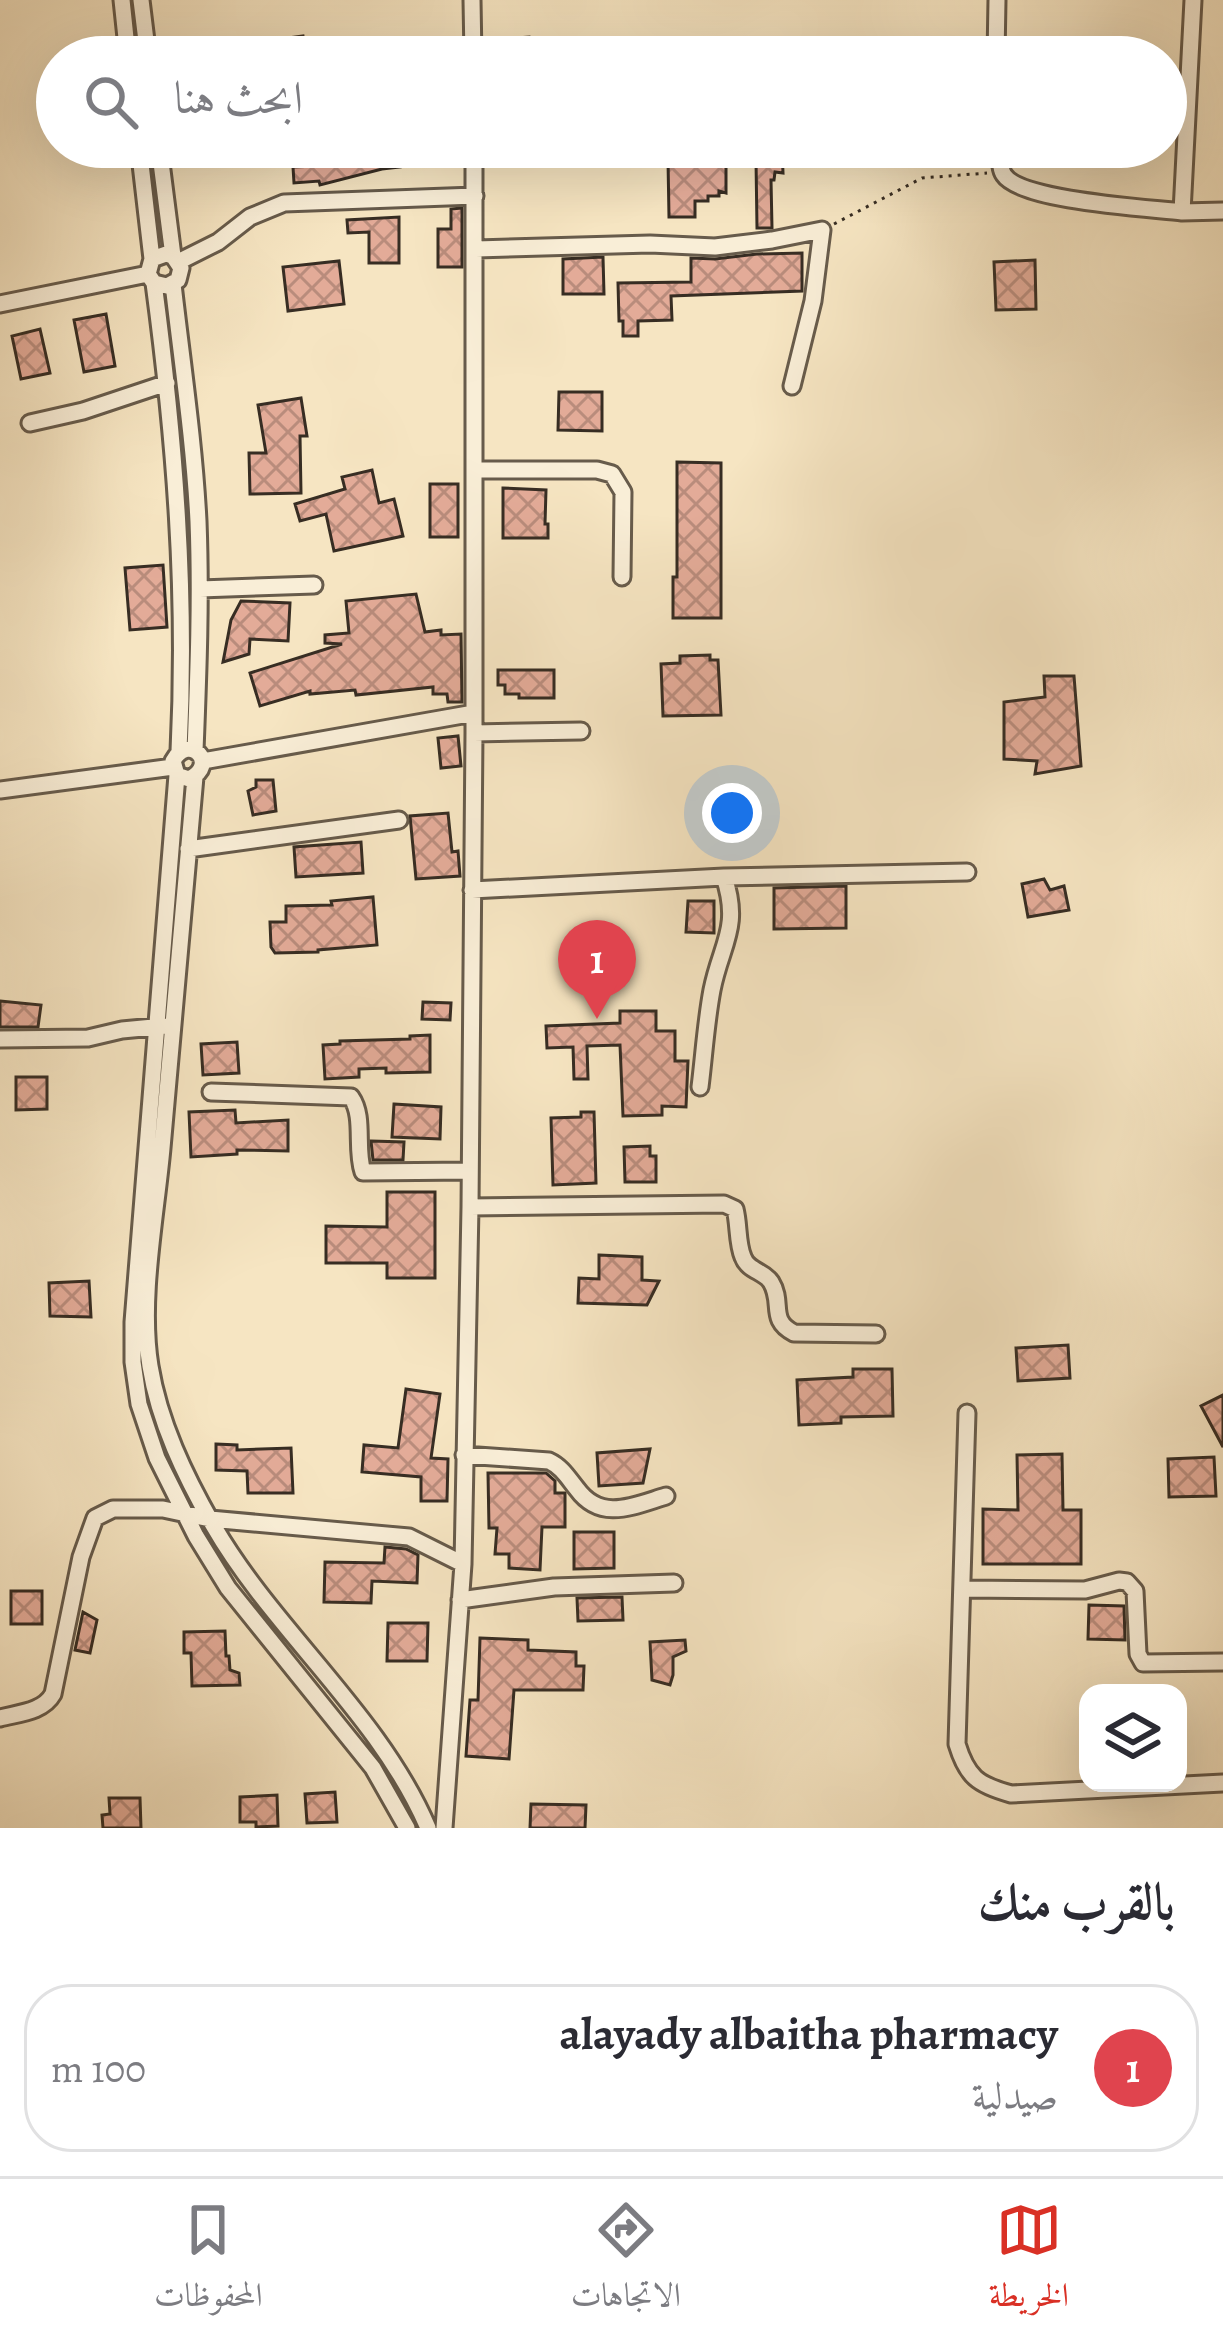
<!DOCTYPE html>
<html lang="ar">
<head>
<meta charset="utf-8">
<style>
	body { margin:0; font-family:Alegreya,Amiri,serif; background:#f7f7f7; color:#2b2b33; direction:rtl }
	.controls { position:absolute; right:36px; bottom:36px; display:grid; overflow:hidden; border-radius:24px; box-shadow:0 12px 48px #0002 }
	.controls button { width:108px; height:108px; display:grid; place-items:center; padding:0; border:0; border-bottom:3px solid #e1e1e2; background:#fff; color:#2b2b33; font:60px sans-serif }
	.you { position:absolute; left:732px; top:813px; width:42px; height:42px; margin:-30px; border:9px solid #fff; border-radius:50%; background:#1a73e8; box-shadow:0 0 0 18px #1a73e833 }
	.badge { display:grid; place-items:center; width:78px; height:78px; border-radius:50%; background:#d93025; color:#fff; font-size:39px; font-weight:700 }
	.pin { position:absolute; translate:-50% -99px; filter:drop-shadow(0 3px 6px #0008) }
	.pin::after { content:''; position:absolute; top:63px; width:42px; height:36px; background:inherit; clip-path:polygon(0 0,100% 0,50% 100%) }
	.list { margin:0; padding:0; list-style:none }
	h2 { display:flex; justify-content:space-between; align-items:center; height:156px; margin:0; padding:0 48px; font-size:51px }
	h2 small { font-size:39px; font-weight:400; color:#7c7c81 }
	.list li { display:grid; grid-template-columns:78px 1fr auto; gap:36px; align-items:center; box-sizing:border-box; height:168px; margin:0 24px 24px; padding:0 24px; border:3px solid #e1e1e2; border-radius:48px }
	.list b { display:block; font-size:45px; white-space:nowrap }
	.list p { margin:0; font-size:39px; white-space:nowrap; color:#7c7c81 }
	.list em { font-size:39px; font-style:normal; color:#7c7c81 }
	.icon { flex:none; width:66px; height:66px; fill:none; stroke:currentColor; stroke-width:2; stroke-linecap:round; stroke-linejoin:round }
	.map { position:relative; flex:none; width:1223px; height:1828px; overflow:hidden; direction:ltr }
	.search { position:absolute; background:#fff; box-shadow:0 12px 48px #0002; left:36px; right:36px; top:36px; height:132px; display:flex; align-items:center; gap:30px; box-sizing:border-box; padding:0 42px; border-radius:66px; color:#7c7c81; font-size:45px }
	.sheet { height:348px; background:#fff }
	nav { display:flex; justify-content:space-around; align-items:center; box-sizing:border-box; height:168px; border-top:3px solid #e1e1e2; background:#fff; font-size:33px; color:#7c7c81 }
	nav a { display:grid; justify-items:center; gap:6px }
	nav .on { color:#d93025 }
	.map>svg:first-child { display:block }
</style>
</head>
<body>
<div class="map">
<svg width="1223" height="1828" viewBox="0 0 1223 1828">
	<defs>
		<pattern id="building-cross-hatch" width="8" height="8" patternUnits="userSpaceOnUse" patternTransform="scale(3)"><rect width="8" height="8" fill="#e3ab98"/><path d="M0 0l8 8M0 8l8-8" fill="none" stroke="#b98c7c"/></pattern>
	</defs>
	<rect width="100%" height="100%" fill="#f6e5c2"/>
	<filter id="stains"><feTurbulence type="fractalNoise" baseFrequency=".00167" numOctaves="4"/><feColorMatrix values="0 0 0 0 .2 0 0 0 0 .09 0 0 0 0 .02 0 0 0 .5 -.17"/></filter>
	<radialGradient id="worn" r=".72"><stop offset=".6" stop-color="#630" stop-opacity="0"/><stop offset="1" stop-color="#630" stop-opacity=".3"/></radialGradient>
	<!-- building -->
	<path fill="url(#building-cross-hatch)" stroke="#372d23" stroke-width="3" d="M303,36L306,57H269L266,41Z
		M529,37L530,53L501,55L500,39Z
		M227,147H271L272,164L228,166Z
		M310,147H395L400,167L382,169L320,185L319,181L294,183L293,167L315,166Z
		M735,147H782L783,173L775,172L774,180H771L772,228H757L756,160H735Z
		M726,158V193L719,191V196H708V201H695V217H669L668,160Z
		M462,208V267H438V229H451V209Z
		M399,217V263H369V232L348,233L347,220Z
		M802,253V291L671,296L672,320L638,321V336H623V321H619L618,283L691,282V258L715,259L757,254Z
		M603,257L604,294H563V259Z
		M1035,260L1036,309L996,310L994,262Z
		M339,261L344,304L288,311L283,267Z
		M106,314L115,366L84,372L74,320Z
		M40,329L50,373L21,379L12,336Z
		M559,392H602V431L558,430Z
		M301,398L307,436H300L301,493L250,494L249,453H266L258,405Z
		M677,462L721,463V618H673V577H677Z
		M372,470L379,503L394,499L403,536L334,551L326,514L300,521L295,504L345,489L342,477Z
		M430,484H458V537H430Z
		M503,488L546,490L545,524H548V538H503Z
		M163,565L167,627L130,630L125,568Z
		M416,594L425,632L441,630V635L461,634L462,702H448L447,694H433V687L356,695L355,690L310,694V691L260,706L250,673L342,644L325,643V635L349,633L346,601Z
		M241,601L290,603L288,641L250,639L249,654L223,662L231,620Z
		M710,655V660H718L721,715L663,716L661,664L680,663V656Z
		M498,670H554V698H519V694H505V685H498Z
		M1044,676H1074L1081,766L1035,774L1037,761L1004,759V702L1045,697Z
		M458,736L461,766L441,768L438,738Z
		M256,780H273L276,811L253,815L248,791L256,787Z
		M448,813L452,852L458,851L460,876L416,879L410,816Z
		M361,842L363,873L296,877L294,847Z
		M1044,879L1050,890L1064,886L1069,910L1028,917L1022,884Z
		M846,886V928L774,929V888Z
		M373,897L377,945L318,950V952L275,953L271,947L270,922H286V906L332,905L331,901Z
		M688,901H714V933L686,932Z
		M0,1001L41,1005L38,1027H0Z
		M423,1002L451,1003L450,1020L422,1019Z
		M620,1011H656V1031H675V1061H688L686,1107L662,1106V1115L623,1116L620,1045L587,1046L588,1079H574L573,1047L547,1048L546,1026L620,1023Z
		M430,1035V1072L386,1073V1068L359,1069V1077L325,1079L323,1045L340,1044V1041L410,1039V1036Z
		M237,1042L239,1073L203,1075L201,1044Z
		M16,1077H47V1109L16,1110Z
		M394,1104L441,1107L440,1139L392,1137Z
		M235,1110L236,1123L288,1120V1151L237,1150V1154L191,1157L189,1112Z
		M581,1112H594L596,1183L553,1185L551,1118L581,1117Z
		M371,1141L404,1142L403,1160H373Z
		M650,1146V1156H656V1182H625L624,1147Z
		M387,1192H435V1278H387V1263H326V1226L387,1227Z
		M599,1255L642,1257V1280L659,1281L647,1305L578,1303L579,1278L599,1279Z
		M89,1281L91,1317L50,1316L49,1283Z
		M1068,1345L1070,1378L1018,1381L1016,1348Z
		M853,1369H892L893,1416L841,1417V1423L799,1425L797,1380L853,1377Z
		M406,1389L440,1394L431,1458L448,1459L447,1501H421V1477L362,1472L364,1445L398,1448Z
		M1223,1395V1447L1201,1406Z
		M216,1444L237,1445V1450L291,1448L293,1493H248L247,1471L216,1470Z
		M650,1449L643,1483L599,1486L597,1453Z
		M1062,1454L1063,1510H1081V1564H983V1509L1018,1510L1017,1455Z
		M1214,1457L1216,1496L1169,1497L1168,1459Z
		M488,1473H546L555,1481V1493H565V1527H542L540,1570L509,1568V1554H495L497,1528H489Z
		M574,1532H614V1568L574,1569Z
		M385,1547L406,1549L418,1555L417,1583L372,1581L371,1603L324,1602L325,1562L384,1563Z
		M11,1591H42V1624H11Z
		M622,1597L623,1620L578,1621L577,1598Z
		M1089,1605L1124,1606L1125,1640L1088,1639Z
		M83,1612L97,1620L90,1653L75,1650Z
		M388,1623H428L427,1661H387Z
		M225,1631L226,1656H229L230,1670L239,1673L240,1685L192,1686L191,1653H184V1632Z
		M480,1638L528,1640V1650L576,1652V1666H584L583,1690H514L509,1759L466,1756L470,1700H478Z
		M685,1640L686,1651L673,1657V1675L670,1685L652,1680L650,1642Z
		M335,1792L337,1822L307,1823L305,1794Z
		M277,1795L278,1826L256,1827V1822H240V1797Z
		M109,1798H140L141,1828H103L102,1815L110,1814Z
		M531,1804L586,1805L585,1828H530Z"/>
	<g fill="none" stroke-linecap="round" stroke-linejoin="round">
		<defs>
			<path id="minor" d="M122,0L128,57
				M141,0L148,57
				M472,0L473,57
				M1193,0L1182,212L1223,211
				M996,57L997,0
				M139,147L152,259
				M159,147L173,256
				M1000,147C1001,156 999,168 1004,175C1021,201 1148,208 1182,212
				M476,249L650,244L715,247L772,240L822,230L813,301L792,386
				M178,262L218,242L250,217L284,203L475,196
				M154,283L167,286L178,280L181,268L173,256L166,254L152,259L148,274L154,283C175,441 187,591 179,751
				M173,284C182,363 194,442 198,521C201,598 198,674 195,751
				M0,304L148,274
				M30,423L83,411L167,383
				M475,470H597L612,474L623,492L622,577
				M200,589L314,585
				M474,733L581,731
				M203,761L474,713
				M177,775L189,779C220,764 189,732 173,761L177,775L133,1322V1362L139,1404L157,1458L196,1536L228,1588L373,1768L407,1828
				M195,777C184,901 173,1025 162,1148C156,1215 139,1299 150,1366C159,1422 185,1476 213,1525C274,1631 380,1715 428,1828
				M0,790L173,767
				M188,849L399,820
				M472,890L724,877L967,872
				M0,1039L88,1038L122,1030L164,1026
				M700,1087C704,1055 706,1022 712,990C721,944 741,928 724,877
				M211,1092L351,1097C365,1117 355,1148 363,1172L470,1171
				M470,1207L724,1204L735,1209C739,1224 737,1243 743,1257C748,1271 764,1271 771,1282C784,1303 768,1320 794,1333L876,1334
				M967,1413L957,1744C967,1777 978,1785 1011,1794L1223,1783
				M464,1455L549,1461C562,1467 568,1478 577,1489C601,1522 633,1506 666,1496
				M962,1589L1085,1590L1119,1581L1127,1582L1135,1591L1138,1654L1143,1663L1223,1662
				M460,1600L554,1587L674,1583
				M0,1718C19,1713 43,1712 53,1694L81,1557L95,1518L113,1509H163L210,1519L409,1537L463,1564
				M444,1828L463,1564L470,1207L474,733V147"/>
		</defs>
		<!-- minor casing -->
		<use href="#minor" stroke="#675b4b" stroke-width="21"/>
		<!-- path -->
		<path stroke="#372d23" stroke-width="3" stroke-dasharray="3 6" stroke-linecap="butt" d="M834,224L922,178L987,173"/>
		<!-- minor -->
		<use href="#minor" stroke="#f9eed7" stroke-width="15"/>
	</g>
	<rect width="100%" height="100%" filter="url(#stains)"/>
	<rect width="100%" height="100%" fill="url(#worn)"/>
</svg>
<div class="controls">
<button><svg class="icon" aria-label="layers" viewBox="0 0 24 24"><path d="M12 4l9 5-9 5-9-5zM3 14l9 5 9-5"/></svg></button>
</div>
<div class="you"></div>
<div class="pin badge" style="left:597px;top:1019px;background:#e0444e">1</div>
<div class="search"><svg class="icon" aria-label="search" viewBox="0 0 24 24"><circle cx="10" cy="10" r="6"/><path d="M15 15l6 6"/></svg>ابحث هنا</div>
</div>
<section class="sheet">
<h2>بالقرب منك<small></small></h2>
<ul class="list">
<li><span class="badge" style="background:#e0444e">1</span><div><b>alayady albaitha pharmacy</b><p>صيدلية</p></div><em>100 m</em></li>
</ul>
</section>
<nav>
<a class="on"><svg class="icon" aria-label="map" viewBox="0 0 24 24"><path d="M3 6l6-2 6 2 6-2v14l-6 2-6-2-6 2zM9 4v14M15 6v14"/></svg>الخريطة</a>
<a><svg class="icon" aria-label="directions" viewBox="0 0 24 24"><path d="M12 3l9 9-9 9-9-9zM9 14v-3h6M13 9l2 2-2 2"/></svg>الاتجاهات</a>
<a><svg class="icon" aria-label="saved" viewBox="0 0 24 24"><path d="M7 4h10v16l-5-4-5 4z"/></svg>المحفوظات</a>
</nav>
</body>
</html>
